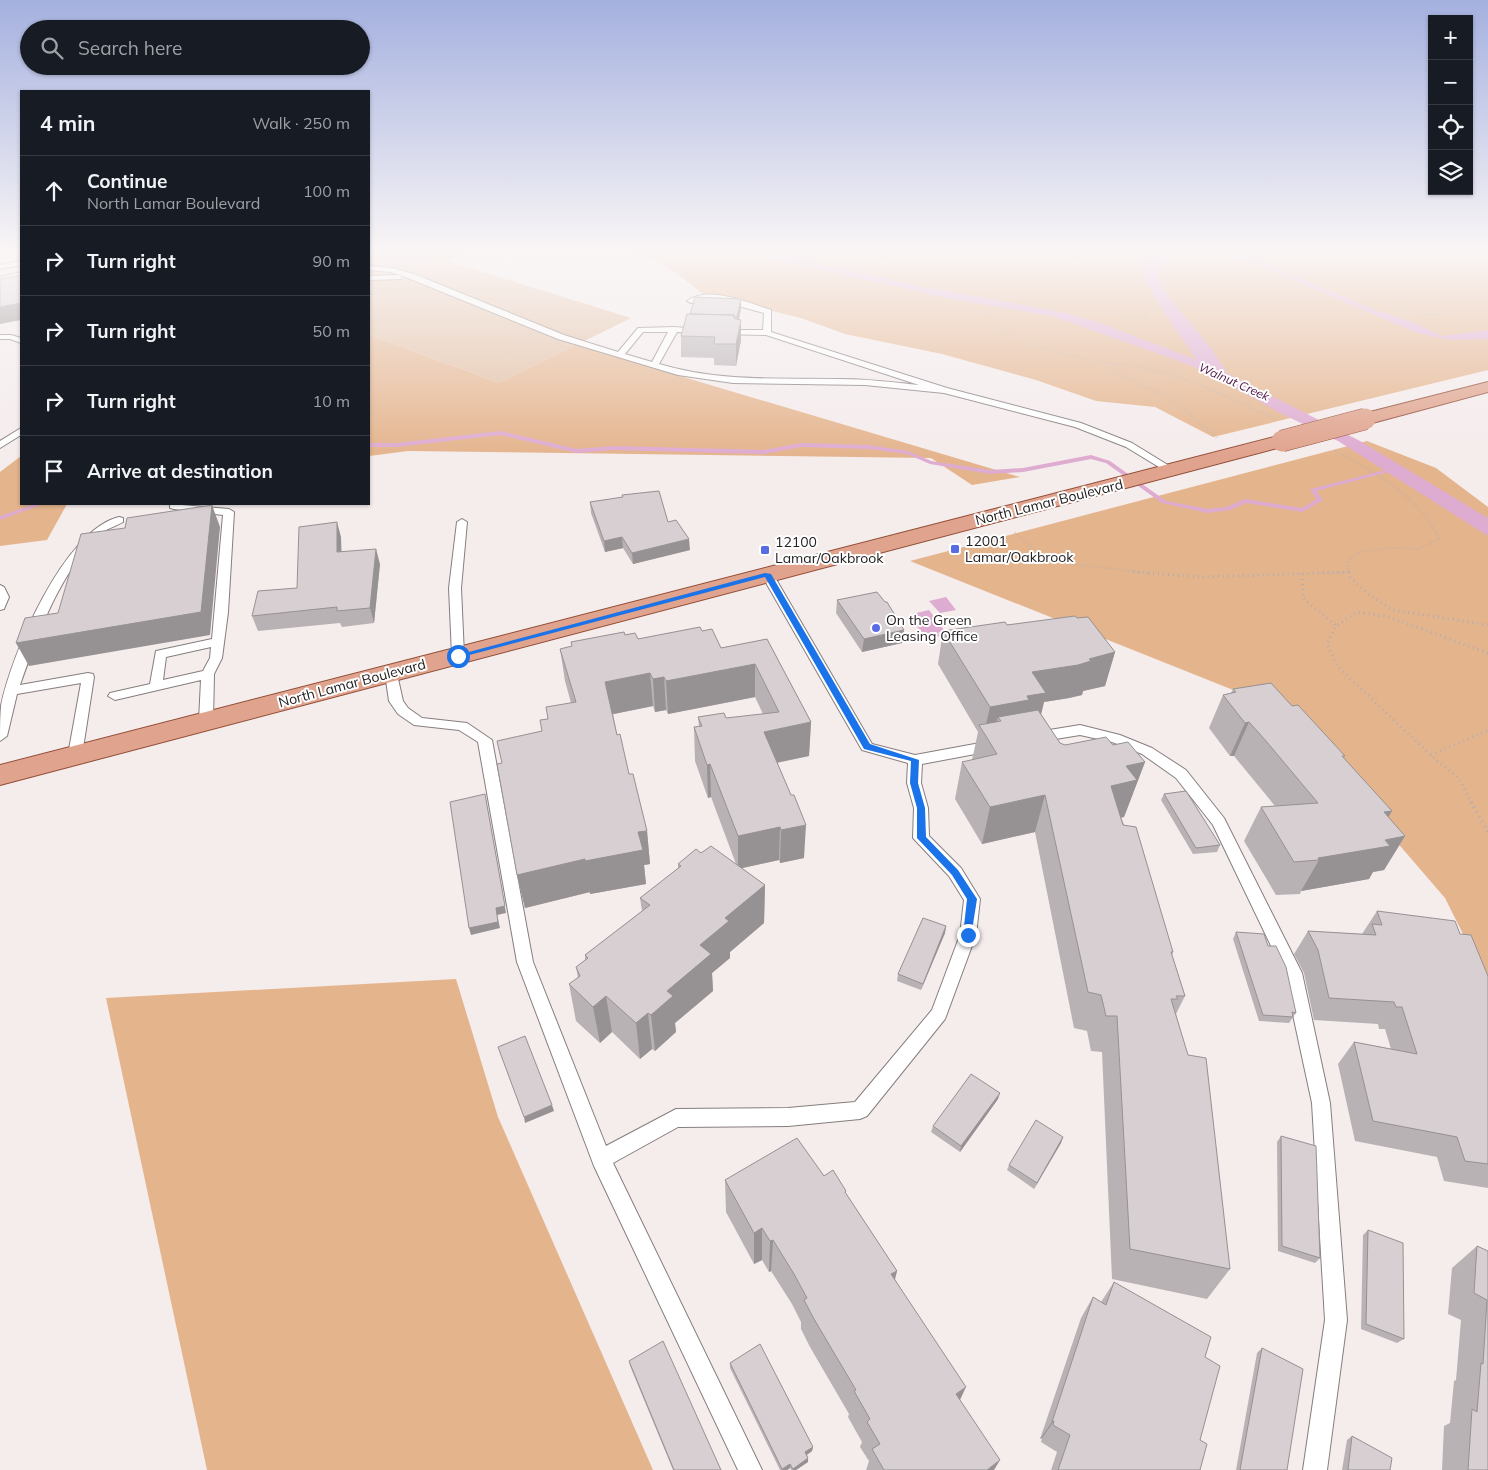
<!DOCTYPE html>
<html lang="en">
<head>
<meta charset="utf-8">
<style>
	body { margin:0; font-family:Mulish,sans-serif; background:#242831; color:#f1f3f6 }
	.controls { position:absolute; right:15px; top:15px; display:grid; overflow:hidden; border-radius:0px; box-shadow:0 1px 4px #0004 }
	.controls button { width:45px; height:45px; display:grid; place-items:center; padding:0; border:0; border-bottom:1px solid #363941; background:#171b24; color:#f1f3f6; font:25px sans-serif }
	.stop { position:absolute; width:15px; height:15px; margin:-11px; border:4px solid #1a73e8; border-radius:50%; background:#fff }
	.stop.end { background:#1a73e8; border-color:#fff; box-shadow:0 1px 5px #0008 }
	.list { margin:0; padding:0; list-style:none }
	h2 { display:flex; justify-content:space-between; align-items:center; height:65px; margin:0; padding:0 20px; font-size:21px }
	h2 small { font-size:16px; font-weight:400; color:#9ea1a6 }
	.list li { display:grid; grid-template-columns:32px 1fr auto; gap:15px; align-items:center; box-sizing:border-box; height:70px; padding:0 20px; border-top:1px solid #363941 }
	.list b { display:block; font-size:19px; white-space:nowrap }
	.list p { margin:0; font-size:16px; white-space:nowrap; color:#9ea1a6 }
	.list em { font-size:16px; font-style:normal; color:#9ea1a6 }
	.icon { flex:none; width:28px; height:28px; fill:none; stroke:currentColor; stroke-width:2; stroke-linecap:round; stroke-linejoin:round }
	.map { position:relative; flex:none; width:1488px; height:1470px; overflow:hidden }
	.search { position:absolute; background:#171b24; box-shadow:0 1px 4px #0004; left:20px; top:20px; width:350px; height:55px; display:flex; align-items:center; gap:12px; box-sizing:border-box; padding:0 18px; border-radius:28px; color:#9ea1a6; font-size:19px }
	.panel { position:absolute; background:#171b24; box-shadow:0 1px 4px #0004; left:20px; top:90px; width:350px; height:415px; border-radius:0px }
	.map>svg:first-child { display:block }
</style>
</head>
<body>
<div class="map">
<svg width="1488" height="1470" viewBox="0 0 1488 1470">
	<rect width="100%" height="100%" fill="#f5ecec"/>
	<!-- green -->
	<path fill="#e1bda0" d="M371,251H415L631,318L499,383L369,335V252Z"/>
	<!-- forest -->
	<path fill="#e4b48d" d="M415,251H478L447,261Z
		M622,251H1488V370L1213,437L1155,407L1096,401L1036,380L942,354L845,334L801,318L703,294L675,272L650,259Z
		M369,335L499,383L576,345L1020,477L972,485L931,458L408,451L369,456Z
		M1367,441L1436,468L1488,507V984L1445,898L1283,710L910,561Z
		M21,456V504H67L47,540L0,546V472Z
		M456,979L498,1117L653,1470H207L106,998Z"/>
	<!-- water -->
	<path fill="#deabd1" d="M736,251H770L917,286L1062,312L1100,323L1197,360L1159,305L1141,271L1147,260L1167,251H1232L1242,254L1375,310L1413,322L1441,336L1488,330V339L1451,340L1417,333L1261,266L1214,252L1182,254L1172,258L1156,275L1168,296L1211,348L1227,373L1360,441L1488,518V536L1338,441L1276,411L1212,374L1168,357L1052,316L956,300Z
		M946,597L956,610L940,613L929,601Z
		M929,610L944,630L938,633L940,636C925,642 916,625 908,615Z"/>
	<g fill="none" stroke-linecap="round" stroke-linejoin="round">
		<!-- stream -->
		<path fill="#deabd1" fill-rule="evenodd" d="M500,431L577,449L614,446L764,450L801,443L868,445L908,451L931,461L990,470L1023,468L1091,455L1110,461L1166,501L1208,509L1227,507L1245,499L1302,508L1317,499L1310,490L1311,489L1397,467L1400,469L1316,491L1323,500L1303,512L1246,503L1230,510L1208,513L1162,503L1106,463L1091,459L1023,472L990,474L930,464L907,454L868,449L801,447L764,454L614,450L577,453L500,435L397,447H369V443H397Z
			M35,504H43L0,520V516Z"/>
		<defs>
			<path id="service" d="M21,261V265L0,269V265Z
				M369,266L392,268L414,274L564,335L618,352L638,328L674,327L702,329L703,331L699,333L677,332L659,364C719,382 777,378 839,379C866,379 892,382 919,385L766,335L720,334V330H763L764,313L720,301L691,303L687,301C709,285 748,303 771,310V332L947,388L1081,423L1132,443L1176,470L1175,472H1167L1126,447L1075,427L944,393L865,385L733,383L678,375L558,339L408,278L391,272L369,270ZM643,332H668L652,362L625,354Z
				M21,272V276L0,281V277Z
				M398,275L402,277L401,279L369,280V276Z
				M0,335H11L21,338V343L10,339H0Z
				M21,428V435L0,448V441Z
				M170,504L229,509L234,512L228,612L222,658L214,674L213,721L206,726L199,721L201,680L115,700L108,696L110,693L150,684L156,651L212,639L223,515L174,509L170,508ZM211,647L210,658L203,671L163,680L166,657Z
				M119,517L123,518V522C116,526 108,528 102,533C60,570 38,634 20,685L88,673L93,674L94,677L82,755L75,760L68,755L81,683L17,694L7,736L0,741C0,730 0,717 1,706C11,655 64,530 119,517Z
				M462,519L467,522L461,588L464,655L458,659L452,655L449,588L457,522Z
				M767,571L773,574L872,744L915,755L991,741L998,746L991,751L922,764L921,783L928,808L929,836L961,868L980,899L976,935L945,1019L867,1116L860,1119L788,1126L678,1127L613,1163L762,1470H738L594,1166L517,962L478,742L459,730L414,725L398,714L389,701L385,673L391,669L396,670L403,701L408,708L422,718L467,723L492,740L533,962L606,1146L676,1109L788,1108L855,1102L932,1010L960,935L964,900L949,876L913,838L914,808L907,783L908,763L862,750L761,574Z
				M0,585L4,587L9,597L4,609L0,610Z
				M1080,725L1120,735L1152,748L1186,770L1224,818L1302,973L1330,1103L1347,1320L1327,1470H1303L1325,1320L1312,1103L1284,973L1213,825L1176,778L1142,754L1112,742L1080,735L1037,742L1030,737L1037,732Z"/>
			<path id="primary" d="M1488,382V392L1365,425L1358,423L1356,419L1358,415Z
				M1282,435L1289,437L1292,441L1289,445L0,785V765Z"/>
		</defs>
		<!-- service casing -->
		<use href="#service" stroke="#867e7e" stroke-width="2"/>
		<!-- primary casing -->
		<use href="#primary" stroke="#914d36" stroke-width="2"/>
		<!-- path-far3 -->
		<path stroke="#b5aeae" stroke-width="2" stroke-dasharray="0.5 2" stroke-linecap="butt" d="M855,251L889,260L911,271L939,279L1004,276L1079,290L1096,284L1091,275L1093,266L1089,260L1091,257
			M977,251C990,259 1000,266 1005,281L1001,290
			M1029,251L1075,258L1100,251
			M1258,251L1267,256L1264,251
			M1299,251L1305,255L1280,252L1276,254C1303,273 1333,281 1363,292C1393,303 1409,317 1443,315V312L1367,278L1361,274L1362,268L1375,267L1440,292L1488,298
			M1354,251L1374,267
			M1405,251L1419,260L1488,277
			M1426,251L1431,254L1488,255
			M947,280C980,293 1013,293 1048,286
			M1086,288L1108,297L1120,314L1135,319H1147L1134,294L1135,279L1128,268L1150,251
			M988,315V321C1008,339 1067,356 1094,361C1109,364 1125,364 1140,367C1167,373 1193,382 1219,393
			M1113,365L1112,369L1116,373L1159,393"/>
		<!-- path-far2 -->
		<path stroke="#b5aeae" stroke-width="2.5" stroke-dasharray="0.5 2.5" stroke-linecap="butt" d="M1157,392L1170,398L1217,438
			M1216,392L1275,418
			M1335,451C1376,473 1418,495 1439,539L1418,549L1389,548L1360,552L1347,562L1349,573
			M1015,533L1039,553L1070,564L1150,573
			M1318,573L1349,572"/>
		<!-- path-far1 -->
		<path stroke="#b5aeae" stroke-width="3" stroke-dasharray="1 4" stroke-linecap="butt" d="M1133,572L1203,577L1349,572
			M1349,572L1350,577L1368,594L1393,610L1488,625
			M1302,574L1303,598L1336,626
			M1431,755L1488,730
			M1472,803L1458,777L1436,760L1338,667L1327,644L1336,626L1357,612L1389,617L1488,653"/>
		<!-- path -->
		<path stroke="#b5aeae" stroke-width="4" stroke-dasharray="1 4.5" stroke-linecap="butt" d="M1471,802L1488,832"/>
		<!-- service -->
		<use href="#service" fill="#fff" fill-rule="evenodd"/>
		<!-- primary -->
		<use href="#primary" fill="#e0a38d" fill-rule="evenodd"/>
		<defs>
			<path id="primary-bridge" d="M1282,441L1365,419"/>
		</defs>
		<!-- primary-bridge casing -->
		<use href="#primary-bridge" stroke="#914d36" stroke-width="22" stroke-linecap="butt"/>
		<!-- path-bridge -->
		<path stroke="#b5aeae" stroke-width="2" stroke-dasharray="0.5 2" stroke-linecap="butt" d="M988,315L1001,290"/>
		<!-- primary-bridge -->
		<use href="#primary-bridge" stroke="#e0a38d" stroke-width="21"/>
	</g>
	<!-- wall -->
	<path fill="#b9b2b5" d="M741,299V309L739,319L741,320V340L736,366L714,365V358L681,357V336Z
		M590,502L668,522L690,550L633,564L623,548L605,552L591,513Z
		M341,537V552L380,564L374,623L342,627L340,623L258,631L252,616L297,588Z
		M837,600L904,630L902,643L862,652L836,613Z
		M1077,618L1115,652L1105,686L1083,691L1082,695L1069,698L1044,702L1041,714L1060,743L1065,745H1113L1145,762L1124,817H1121L1173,952L1172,956L1185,996L1176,1014L1230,1269L1207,1299L1112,1279L1102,1052L1091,1051L1087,1031L1074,1028L1035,832L982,844L955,799L962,762L972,760L978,732L938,664L943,631Z
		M702,631L721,648L767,639L811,722L809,756L777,763L804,858L780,863L779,860L742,868L765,885L764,923L730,952V958L712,973L713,991L675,1023L676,1032L655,1051L652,1049L640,1059L612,1032L600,1043L576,1021L569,984L578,978L576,967L585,960V955L642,911L640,898L678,869V864L701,853L736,864L711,797L708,798L695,761L694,727H699L698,717L726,718L763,714L755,697L668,714L666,710L655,712L653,706L613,714L617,735L647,831L650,864L644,865L646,884L590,894V892L525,908L517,875L502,763L542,731L548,719L571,703L565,681L560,649L625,635L638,639Z
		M1233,689L1292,706L1345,756L1344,758L1388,817L1405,836L1384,870L1373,872L1369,879L1301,891L1300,894L1276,895L1244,841L1261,807L1275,806L1234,756H1230L1209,728L1223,695L1231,693Z
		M1164,794L1220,845L1217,852L1193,854L1161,800Z
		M1377,911L1460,934L1488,976V1188L1444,1181L1437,1157L1355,1141L1338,1064L1354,1042L1391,1049L1385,1029H1379L1378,1024L1314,1020L1304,973L1294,954L1308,931L1362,934Z
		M946,926L945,933L921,990L897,981L898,974Z
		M1236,932L1296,1013L1289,1023L1259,1021L1233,939Z
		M998,1099L960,1152L931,1132L933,1126Z
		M1281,1136L1320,1258L1315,1263L1278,1251L1277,1142Z
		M1063,1137L1061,1143L1034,1189L1007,1170L1009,1165Z
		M824,1176L846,1191V1194L897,1271L895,1279L960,1400L994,1470H866L869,1461L860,1447L862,1442L848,1417L849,1414L810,1347L801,1329V1322L792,1304L771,1271L769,1272L762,1260L754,1264L726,1212L725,1180Z
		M1368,1230L1404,1339L1397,1343L1361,1329L1363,1235Z
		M1477,1246L1488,1251V1470H1442L1444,1426L1450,1423L1454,1381L1456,1380L1461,1320L1448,1314L1452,1268Z
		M1114,1282L1205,1357L1200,1440V1470H1051L1057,1452L1041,1442L1042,1438L1040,1439L1081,1318L1093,1297L1101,1302Z
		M1262,1348L1287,1470H1236L1257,1353Z
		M629,1361L721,1470H673L630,1366Z
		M730,1363L813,1447L812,1451L807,1455L808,1462L796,1470H791L790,1468L787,1470H780L730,1368Z
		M1352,1436L1390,1470H1342L1347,1440Z"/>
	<!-- shaded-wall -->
	<path fill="#969193" d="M0,251H10L0,255Z
		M741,299V309L737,327V317Z
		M21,303V320L0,324V307Z
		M741,320V340L736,366V344Z
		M212,505L220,527L210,635L29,666L16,643Z
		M337,522L341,537L342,567L337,552Z
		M622,537L623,548L605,552L604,541Z
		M689,539L690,550L633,564L632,553Z
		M376,549L380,564L374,623L370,608Z
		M904,630L902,643L862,652L864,639Z
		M1115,652L1105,686L1083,691L1082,695L1069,698L1044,702L1038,727L1001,721L998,717L993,739L984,733L990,707L1032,672Z
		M755,664V697L668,714L666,681Z
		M650,673L653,706L609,715L605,682Z
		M664,677L666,710L655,712L653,679Z
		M811,722L809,756L764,765V732Z
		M1249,722L1234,756H1230L1245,723Z
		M1145,762L1124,817L1099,822L1111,786L1126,766Z
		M710,764L711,797L708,798L707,765Z
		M485,794L506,913L497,915L500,928L471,935L469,928Z
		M1045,795L1035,832L982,844L990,807Z
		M1392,811L1372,845L1384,812Z
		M806,825L804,858L780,863L781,830Z
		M780,827L779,860L738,869V836Z
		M647,831L650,864L644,865L646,884L590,894L585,861L638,832Z
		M1405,836L1384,870L1373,872L1369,879L1301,891L1319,860L1318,858L1385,840Z
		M585,859L590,892L525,908L517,875Z
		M765,885L764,923L730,952V958L712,973L713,991L675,1023L676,1032L655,1051L651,1015L667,991L700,945L725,918Z
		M946,926L945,933L921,990L923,984Z
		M606,996L612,1032L600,1043L593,1007Z
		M648,1013L652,1049L640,1059L636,1023Z
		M1000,1093L998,1099L960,1152L961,1146Z
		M552,1105L554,1111L525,1123L524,1117Z
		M1063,1137L1061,1143L1034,1189L1037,1183Z
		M762,1228V1260L754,1264V1233Z
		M773,1240L771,1271L769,1272L770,1241Z
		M897,1271L889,1301L891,1274Z
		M966,1387L954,1413L956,1394Z
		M1054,1421L1042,1438L1040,1439L1052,1422Z
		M813,1447L812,1451L805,1456V1452Z
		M808,1458V1462L796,1470H793V1469Z
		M1000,1460L994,1470H987Z
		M790,1464V1468L787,1470H782Z"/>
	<!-- building -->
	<path fill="#d7cfd2" stroke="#969193" d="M21,275V303L0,307V279Z
		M695,297L741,299L737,317H734V315L690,314Z
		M687,314L734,315V318L736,319L741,320L736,344H714L715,337L681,336Z
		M659,491L668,522L676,520L689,539L632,553L622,537L604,541L590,502L623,497L622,495Z
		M212,505L201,612L16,643L25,618L58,613L81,534L125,528L127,518Z
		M337,522V552L376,549L370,608L337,611V607L252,616L258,591L297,588L299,527Z
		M877,592L885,602H887L904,630L864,639L837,600Z
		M1075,616L1077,618L1088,617L1115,652L1089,659L1091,661L1078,665L1032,672L1046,693L1027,696L1029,700L990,707L943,631L1005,622L1007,625Z
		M700,627L702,631L712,629L721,648L767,639L811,722L764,732L791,795H794L806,825L781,830L780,827L738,836L710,764L707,765L694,727L702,726L698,717L724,713L726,718L779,712L755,664L666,681L664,677L653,679L650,673L605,682L617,735L620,734L629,774H633L647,831L638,832L643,850L585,861V859L517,875L497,764L502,763L497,741L542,731L540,720L548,719L546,707L576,702L560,649L572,646L571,642L624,632L625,635L635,633L638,639Z
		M1271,683L1292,706L1298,705L1345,756H1342L1392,811L1384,812L1405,836L1385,840L1390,846L1318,858L1319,860L1294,862L1261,807L1318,803L1266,741L1249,722L1245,723L1223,695L1236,692L1233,689Z
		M1038,710L1060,743L1065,745L1106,737L1113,745L1128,742L1145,762L1126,766L1137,780L1111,786L1123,825L1136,827L1173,952H1171L1185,996H1176L1178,999H1171L1188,1055L1206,1058L1230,1269L1130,1249L1117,1016H1106L1101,995L1088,992L1045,795L990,807L962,762L997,754L979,725L1001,721L998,717Z
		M1186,791L1220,845L1196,848L1164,794Z
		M485,794L505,906L496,908L498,922L469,928L450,802Z
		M711,846L765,885L725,918L729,921L700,945L711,954L667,991L673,996L651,1015L648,1013L636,1023L606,996L593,1007L569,984L580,976L576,967L588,958L585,955L650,905L640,898L681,866L678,864L696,849L701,853Z
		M1377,911L1455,921L1460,934L1471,935L1488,976V1164L1465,1161L1457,1137L1373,1121L1354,1042L1417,1054L1402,1007H1396L1394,1002L1329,998L1318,950L1308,931L1376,935L1372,924L1382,925Z
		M923,918L946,926L923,984L898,974Z
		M1236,932L1264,934L1268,946H1276L1286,967L1296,1013L1292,1012L1293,1017L1263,1015Z
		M525,1036L552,1105L524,1117L498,1047Z
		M971,1074L1000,1093L961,1146L933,1126Z
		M1036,1120L1063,1137L1037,1183L1009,1165Z
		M1281,1136L1316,1146L1320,1258L1282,1246Z
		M797,1138L824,1176L833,1170L846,1191L845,1192L897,1271L891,1274L966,1387L956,1394L1000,1460L987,1470H884L872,1449L880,1444L867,1422L870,1419L854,1391L856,1390L814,1319L804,1300L807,1298L794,1274L773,1240L770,1241L762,1228L754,1233L725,1180Z
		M1368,1230L1403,1243L1404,1339L1366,1324Z
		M1477,1246L1488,1251V1470H1468L1472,1409L1477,1412L1481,1363L1483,1364L1487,1300L1474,1293Z
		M1114,1282L1211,1337L1205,1357L1220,1366L1200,1440L1207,1444L1200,1470H1058L1070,1435L1053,1425L1054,1421L1052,1422L1093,1297L1106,1305Z
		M663,1341L721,1470H674L629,1361Z
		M760,1344L813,1447L805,1452L808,1458L793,1469L790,1464L782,1469L730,1363Z
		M1262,1348L1303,1369L1287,1470H1240Z
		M1352,1436L1392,1458L1390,1470H1348Z"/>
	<!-- sky -->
	<linearGradient id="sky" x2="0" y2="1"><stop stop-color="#a4b0df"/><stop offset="0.55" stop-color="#faf6f6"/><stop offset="1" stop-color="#faf6f6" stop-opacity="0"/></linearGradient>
	<rect width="1488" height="457" fill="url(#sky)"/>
	<!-- route -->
	<path fill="#1a73e8" d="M765,573L771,574L870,744L919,760L918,783L925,808L926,837L958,870L977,899L971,937H964L963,935L967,899L952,875L917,838V808L910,783L911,761L864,749L765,577L458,658L454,656Z"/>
	<!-- markers -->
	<g fill="#586de3" stroke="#fff" stroke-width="2">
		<rect x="950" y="544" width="10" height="10" rx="2.5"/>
		<rect x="760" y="545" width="10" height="10" rx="2.5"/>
		<circle cx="876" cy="628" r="5"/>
	</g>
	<g text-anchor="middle" stroke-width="4" stroke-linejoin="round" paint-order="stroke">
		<!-- far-water labels -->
		<g font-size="12" font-style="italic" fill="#4c1142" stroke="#fff">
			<text transform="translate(1234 382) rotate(24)" y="4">Walnut Creek</text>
		</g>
		<!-- street labels -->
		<g font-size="14" fill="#242121" stroke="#fff">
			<text transform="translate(1049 502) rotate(-14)" y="5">North Lamar Boulevard</text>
			<text transform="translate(352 683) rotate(-15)" y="5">North Lamar Boulevard</text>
		</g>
		<!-- poi labels -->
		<g font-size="14" fill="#242121" stroke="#fff" text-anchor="start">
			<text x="965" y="546">12001<tspan x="965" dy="16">Lamar/Oakbrook</tspan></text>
			<text x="775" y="547">12100<tspan x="775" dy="16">Lamar/Oakbrook</tspan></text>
			<text x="886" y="625">On the Green<tspan x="886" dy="16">Leasing Office</tspan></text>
		</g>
	</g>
</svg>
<div class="controls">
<button>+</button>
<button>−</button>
<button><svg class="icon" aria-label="locate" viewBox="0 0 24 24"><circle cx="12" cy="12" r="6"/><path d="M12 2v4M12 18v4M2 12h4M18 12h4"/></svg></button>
<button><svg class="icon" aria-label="layers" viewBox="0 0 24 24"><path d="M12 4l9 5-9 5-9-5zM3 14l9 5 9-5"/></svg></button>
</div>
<div class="stop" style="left:458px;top:656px"></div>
<div class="stop end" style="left:968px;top:935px"></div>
<div class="search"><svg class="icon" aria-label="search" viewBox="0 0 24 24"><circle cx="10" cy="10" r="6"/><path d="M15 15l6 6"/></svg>Search here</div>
<section class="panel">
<h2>4 min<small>Walk · 250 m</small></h2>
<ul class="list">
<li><svg class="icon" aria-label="ahead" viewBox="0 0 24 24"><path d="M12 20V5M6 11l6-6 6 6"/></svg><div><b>Continue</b><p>North Lamar Boulevard</p></div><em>100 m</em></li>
<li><svg class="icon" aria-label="right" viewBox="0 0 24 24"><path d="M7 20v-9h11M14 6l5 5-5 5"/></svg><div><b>Turn right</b></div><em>90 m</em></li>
<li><svg class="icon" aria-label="right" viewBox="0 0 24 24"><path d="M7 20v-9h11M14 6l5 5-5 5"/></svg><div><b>Turn right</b></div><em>50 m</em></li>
<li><svg class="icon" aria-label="right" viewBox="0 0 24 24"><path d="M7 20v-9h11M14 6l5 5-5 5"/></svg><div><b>Turn right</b></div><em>10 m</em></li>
<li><svg class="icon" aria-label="arrive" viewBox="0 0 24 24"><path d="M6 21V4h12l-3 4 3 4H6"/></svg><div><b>Arrive at destination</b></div></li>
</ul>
</section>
</div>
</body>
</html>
